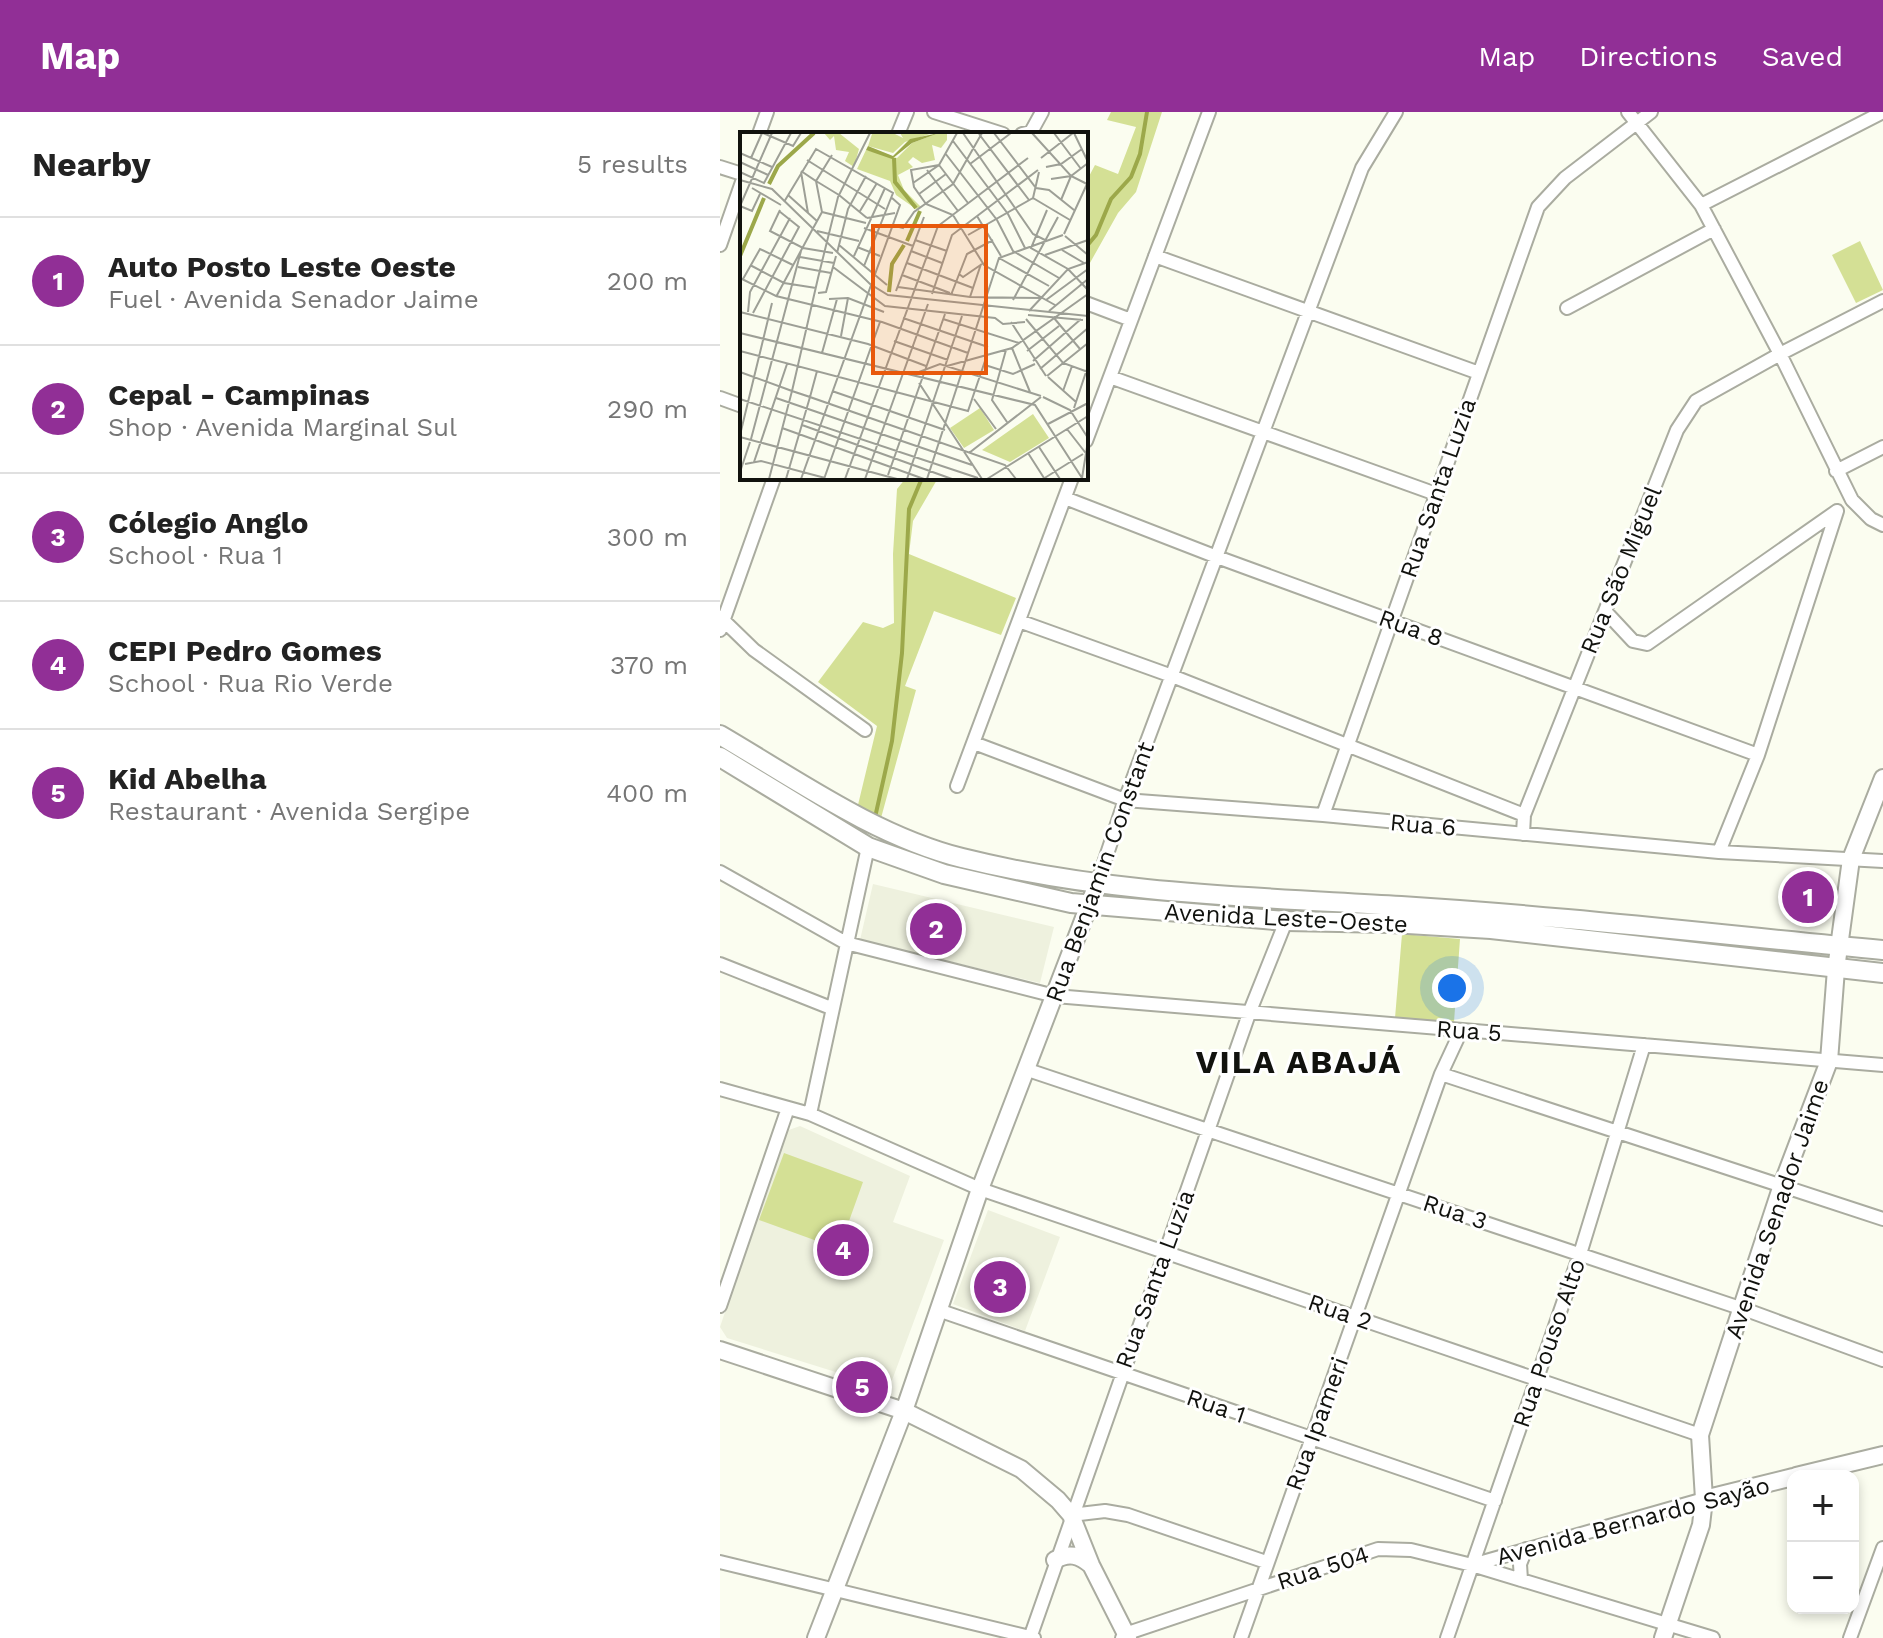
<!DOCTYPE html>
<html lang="en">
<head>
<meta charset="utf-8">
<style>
	body { margin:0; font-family:"Work Sans",sans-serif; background:#f6f6f6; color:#222 }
	.controls { position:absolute; right:24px; bottom:24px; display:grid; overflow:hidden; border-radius:16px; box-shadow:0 4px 12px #0003 }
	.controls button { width:72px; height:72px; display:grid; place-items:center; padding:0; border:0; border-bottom:2px solid #e0e0e0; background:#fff; color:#222; font:40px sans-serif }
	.you { position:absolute; left:732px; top:876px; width:28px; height:28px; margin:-20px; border:6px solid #fff; border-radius:50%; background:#1a73e8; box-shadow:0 0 0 12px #1a73e833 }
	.badge { display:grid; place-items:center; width:52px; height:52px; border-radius:50%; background:#912f96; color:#fff; font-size:26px; font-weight:700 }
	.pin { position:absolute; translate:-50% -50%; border:4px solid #fff; box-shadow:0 2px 8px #0006 }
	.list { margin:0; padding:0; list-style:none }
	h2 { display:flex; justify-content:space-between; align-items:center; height:104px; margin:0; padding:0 32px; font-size:34px }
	h2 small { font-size:26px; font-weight:400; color:#767676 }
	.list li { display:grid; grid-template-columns:52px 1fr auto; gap:24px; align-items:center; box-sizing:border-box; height:128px; padding:0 32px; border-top:2px solid #e0e0e0 }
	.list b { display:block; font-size:30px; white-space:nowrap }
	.list p { margin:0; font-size:26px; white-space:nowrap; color:#767676 }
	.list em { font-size:26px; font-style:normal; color:#767676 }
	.map { position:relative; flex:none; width:1163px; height:1526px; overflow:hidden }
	header { display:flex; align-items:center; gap:48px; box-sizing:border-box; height:112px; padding:0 40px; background:#912f96; color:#fff }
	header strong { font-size:38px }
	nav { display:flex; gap:44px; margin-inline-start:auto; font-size:28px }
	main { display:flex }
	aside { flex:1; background:#fff }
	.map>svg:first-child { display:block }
</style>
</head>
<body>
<header>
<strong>Map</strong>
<nav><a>Map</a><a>Directions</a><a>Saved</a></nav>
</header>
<main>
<aside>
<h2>Nearby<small>5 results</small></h2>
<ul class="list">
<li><span class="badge">1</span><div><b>Auto Posto Leste Oeste</b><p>Fuel · Avenida Senador Jaime</p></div><em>200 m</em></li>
<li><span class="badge">2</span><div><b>Cepal - Campinas</b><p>Shop · Avenida Marginal Sul</p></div><em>290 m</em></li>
<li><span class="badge">3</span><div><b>Cólegio Anglo</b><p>School · Rua 1</p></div><em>300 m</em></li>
<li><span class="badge">4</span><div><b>CEPI Pedro Gomes</b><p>School · Rua Rio Verde</p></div><em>370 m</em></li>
<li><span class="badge">5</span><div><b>Kid Abelha</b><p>Restaurant · Avenida Sergipe</p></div><em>400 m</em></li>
</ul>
</aside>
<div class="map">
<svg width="1163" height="1526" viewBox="0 0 1163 1526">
	<rect width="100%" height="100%" fill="#fbfdf0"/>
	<!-- built -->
	<path fill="#eef1de" d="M153,772L334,815L320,871L140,828Z
		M80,1014L190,1064L173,1110L224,1128L171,1271L154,1272L7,1226L0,1215L66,1019Z
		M268,1098L340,1125L305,1219L233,1192Z"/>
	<!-- green -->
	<path fill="#d4e095" d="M391,0H442L416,80L398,101L366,158V70L375,53L398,62L416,15L387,8Z
		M1140,129L1163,178L1136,191L1112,143Z
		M186,366H218L193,409L189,442L296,486L281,523L214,499L185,574L196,578L161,706L137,697L157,614L98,570L143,510L163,516L174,511L173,442L177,377Z
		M682,822L740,827L734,910L675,906Z
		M64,1041L143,1070L119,1137L39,1108Z"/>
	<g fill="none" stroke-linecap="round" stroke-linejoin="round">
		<!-- stream -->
		<path stroke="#9ca84a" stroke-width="4" d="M366,135L376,123L391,87L411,65L420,42L427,0
			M156,701L172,629L182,541L189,397L202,366"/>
		<defs>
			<path id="minor" d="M214,0L283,22
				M908,0L981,93L1060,242L1132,388L1151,407L1163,413
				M39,22L47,0
				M178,22L187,0
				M302,22L311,20L322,0
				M0,55L22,62
				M981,93L1163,0
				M0,133L22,70
				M435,144L759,261
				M366,191L411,208
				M847,196L994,117
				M390,265L716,382
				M0,286L22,294
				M366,329L489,0
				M1116,359L1163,335
				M345,386L497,445L1038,643
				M885,499L913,529L927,532L1117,399
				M0,505L34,538L145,618
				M299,509L452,564L804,703
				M0,518L54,366
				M254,631L405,688L603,703L999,740L1163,749
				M237,674L352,366
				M603,703L818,95L845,66L931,0
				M803,722L804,703L957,318L976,289L1060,242L1163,189
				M999,740L1038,643L1117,399
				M0,760L126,831L335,884L1163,953
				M377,772L405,688L642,56L676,0
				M0,852L111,896
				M305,957L1032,1200L1163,1248
				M721,962L1163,1107
				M0,977L90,1002L260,1077L980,1323
				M90,1002L148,735
				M0,1194L68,996
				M218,1198L775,1389
				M351,1403L385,1399L408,1403L546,1450
				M0,1450L314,1526
				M752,1453L984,1387
				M801,1468L800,1452L806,1437
				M310,1526L530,899L566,809
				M402,1526L405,1522L658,1437L691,1438L752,1453L993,1526
				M521,1526L721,962L741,919
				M727,1526L860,1142L924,933
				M1130,1526L1163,1436"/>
			<path id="tertiary" d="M0,1238L184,1299L301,1357L338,1388L351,1403L371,1453L408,1526
				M1076,1364L1163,1343
				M984,1387L1073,1365
				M335,1448C349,1440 359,1443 371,1453
				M96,1526L184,1299L260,1077L377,772
				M943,1526L981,1413L984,1387L980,1323L1062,1073L1109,949L1116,857L1131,747L1163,666"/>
			<path id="secondary" d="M0,623C77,668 155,724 242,746C386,782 534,785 681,794C842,804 1002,823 1163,838
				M0,645L148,735L224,762L351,791L566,809L671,811L771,817L1163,861"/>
		</defs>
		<!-- minor casing -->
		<use href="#minor" stroke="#aaaca0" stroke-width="16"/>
		<!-- tertiary casing -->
		<use href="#tertiary" stroke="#aaaca0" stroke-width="20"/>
		<!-- secondary casing -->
		<use href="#secondary" stroke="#aaaca0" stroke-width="22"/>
		<!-- minor -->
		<use href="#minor" stroke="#fff" stroke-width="12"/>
		<!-- tertiary -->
		<use href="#tertiary" stroke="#fff" stroke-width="16"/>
		<!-- secondary -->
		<use href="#secondary" stroke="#fff" stroke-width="18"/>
	</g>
	<g text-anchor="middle" stroke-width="6" stroke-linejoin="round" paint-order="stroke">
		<!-- street labels -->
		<g font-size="24" fill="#11120e" stroke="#fff">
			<text transform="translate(718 376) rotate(-71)" y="8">Rua Santa Luzia</text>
			<text transform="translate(901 458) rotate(-68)" y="8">Rua São Miguel</text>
			<text transform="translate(691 516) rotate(20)" y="8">Rua 8</text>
			<text transform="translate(703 713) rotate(5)" y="8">Rua 6</text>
			<text transform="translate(380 760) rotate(-70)" y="8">Rua Benjamin Constant</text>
			<text transform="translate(566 806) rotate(3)" y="8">Avenida Leste-Oeste</text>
			<text transform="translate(749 919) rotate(4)" y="8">Rua 5</text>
			<text transform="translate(1057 1097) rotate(-71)" y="8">Avenida Senador Jaime</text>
			<text transform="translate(735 1100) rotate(18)" y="8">Rua 3</text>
			<text transform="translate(435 1167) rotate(-70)" y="8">Rua Santa Luzia</text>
			<text transform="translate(620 1200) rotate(19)" y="8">Rua 2</text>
			<text transform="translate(829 1231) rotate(-71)" y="8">Rua Pouso Alto</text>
			<text transform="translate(496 1294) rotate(19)" y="8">Rua 1</text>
			<text transform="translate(597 1312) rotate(-70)" y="8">Rua Ipameri</text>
			<text transform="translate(913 1409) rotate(-15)" y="8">Avenida Bernardo Sayão</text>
			<text transform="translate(603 1456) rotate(-18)" y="8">Rua 504</text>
		</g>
		<!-- district labels -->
		<g font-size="32" font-weight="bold" letter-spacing="2" fill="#11120e" stroke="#fff">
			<text x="579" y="961">VILA ABAJÁ</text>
		</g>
	</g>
	<!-- overview -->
	<g transform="translate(20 20)">
		<rect width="348" height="348" fill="#fbfdf0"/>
		<path d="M84,1H99L119,17L114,35L105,29L109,20L96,18L94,4L90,8ZM153,1L163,6L160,1H193L165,10L153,21L128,14L132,2ZM199,1H207V8L201,16L192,13L195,28L182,31L173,25L168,30L173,35L158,43L164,58L181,75L176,77L156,63L150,49L117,37L126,18L157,26L172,11ZM240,276L254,298L224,316L210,296ZM293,282L309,306L270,330L242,318Z" fill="#d4e095"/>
		<path d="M199,1L172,11L152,27L126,18L128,14L153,24L170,7Z" fill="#9ca84a"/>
		<path fill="none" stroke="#9ca84a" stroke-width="4" d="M154,26L155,50L176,76M29,52L38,34L74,1M167,109L180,79M0,124L24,66M149,160L152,132L164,113"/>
		<path fill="none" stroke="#9d9f96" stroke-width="2" d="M23,1L53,14L61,1M223,1L293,102L305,108M254,1L296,56L309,58L334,78M292,1L331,44L347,52M314,1L341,37M334,1L348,30M239,2L289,68M213,9L268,82L285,116M0,21L32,35M205,21L257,88L273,119L319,146M11,26L22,1M301,26L333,1M67,28L145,77M0,30L28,43M230,32L271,1M199,33L171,38L174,55L186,72L213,83L244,133L315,173M199,33L228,71M306,35L321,32L342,17M187,38L218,79M61,39L76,49L92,23M0,40L24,51L51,1M61,40L68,81M311,47L331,44L348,31M0,48L32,57L130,152L148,163L348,184M76,49L99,63M173,51L199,33L217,1M12,56L41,73M179,62L206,42M48,63L77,89M99,63L127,86M293,66L330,88M293,66L299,40M321,68L331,44M44,70L76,17L153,61L124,134M0,74L32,1M0,74L12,79L20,62M40,78L30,99L63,116L93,121M307,78L291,116L328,137L348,158M120,79L137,51M82,80L126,91M237,84L261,124M127,86L155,81M152,93L163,96L174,80L213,52L242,1M124,96L173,114M77,99L119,109M71,100L82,80L76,49M324,102L347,52M228,103L293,66M325,104L348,123M175,108L207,119M99,113L147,153M117,115L140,124M322,118L344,131M171,119L202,131M97,121L108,77L126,44M305,123L348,108M114,124L145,56M60,125L94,131M259,126L309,154M167,131L233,156M10,133L44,151L76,156M58,135L91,141M93,135L145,174L255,186L263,192L285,190M219,142L223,145L242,132M162,143L210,161M0,146L36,164L142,190L228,221M3,147L20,117L53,133M158,155L230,165L303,166M156,159L184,85M78,161L86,160L96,124M192,162L212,103L298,38M211,163L227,122L253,108M36,165L71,100M230,165L241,132M89,167L108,166L144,180M273,168L318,85M306,168L348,137M289,179L328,137L348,130M309,179L348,147M0,180L128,212L186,234M8,180L10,160L50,86M13,181L59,95L39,79M288,183L343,188M163,186L248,215M314,186L340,217M203,187L279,211M286,187L323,231L348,240M271,190L306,244M0,201L295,273L342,346M101,204L108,166M154,209L208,228M272,216L290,260M266,218L252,268L267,290M0,219L228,279L247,223M287,219L319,194M82,221L97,167M293,229L341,187M245,233L273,242L295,232M207,234L272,216L348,162M300,237L348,196M77,239L70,265L265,333L276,347M0,240L52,259L29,347M171,243L200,232L301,264M307,244L348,211M308,245L336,270M179,251L242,347M92,259L205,298M323,259L332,234M303,265L330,278L348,306M36,266L232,333M0,267L238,346M234,267L256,297M334,276L348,234M308,292L348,271M62,293L212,347M42,296L184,347M327,297L348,324M0,303L32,171M0,305L157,347M11,307L61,119M299,315L320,347M229,321L301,265M288,321L304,346M14,330L47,232M5,332L21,329L89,347M0,340L10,310M148,343L205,182M342,346L348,309M46,347L70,265L52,259L78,146L98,65L130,1M61,347L160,73L152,66M84,347L140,190M105,347L198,94L288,26M125,347L188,172M167,347L222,184M187,347L259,126L323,103M247,347L348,284M303,347L343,322"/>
		<path fill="#e8590c" fill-opacity="0.15" stroke="#e8590c" stroke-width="4" d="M133,94H246V241H133Z"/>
		<rect width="348" height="348" fill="none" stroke="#11120e" stroke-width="4"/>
	</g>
</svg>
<div class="controls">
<button>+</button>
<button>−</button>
</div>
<div class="you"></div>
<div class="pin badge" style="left:1088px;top:785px">1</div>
<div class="pin badge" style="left:216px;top:817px">2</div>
<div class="pin badge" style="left:280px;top:1175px">3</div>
<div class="pin badge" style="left:123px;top:1138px">4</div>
<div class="pin badge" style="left:142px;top:1275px">5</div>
</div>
</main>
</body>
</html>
